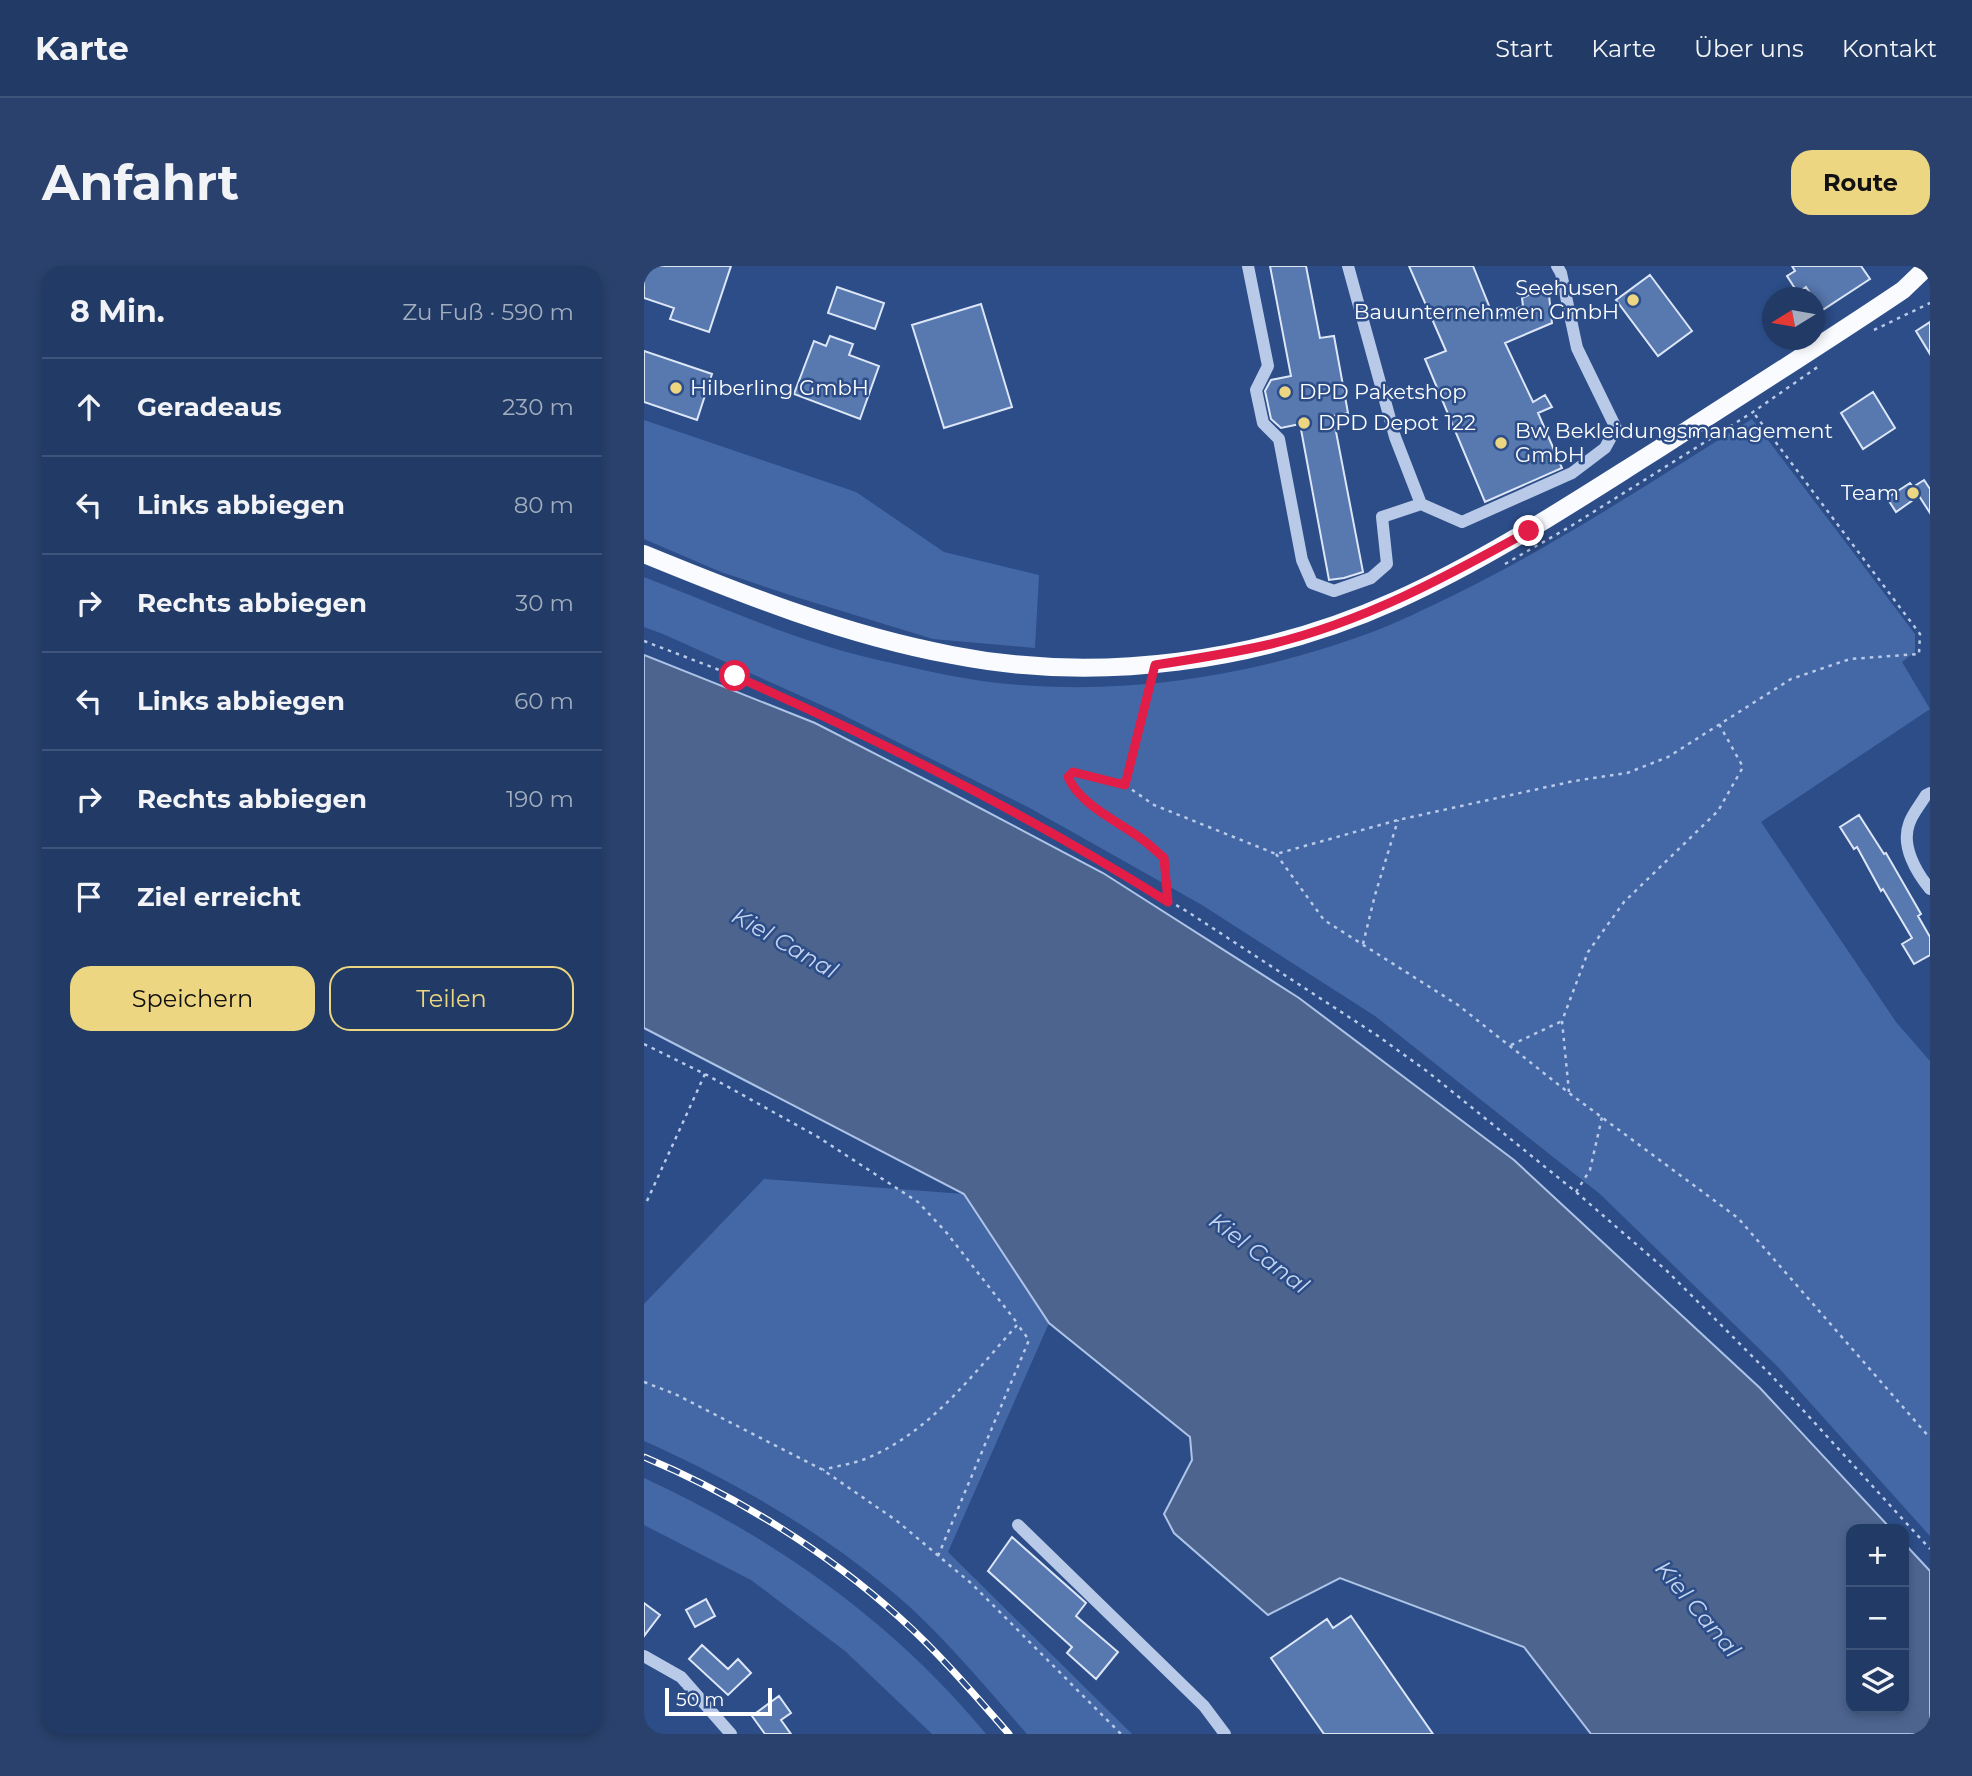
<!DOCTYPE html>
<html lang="de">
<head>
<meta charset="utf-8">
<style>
	body { margin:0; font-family:Montserrat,sans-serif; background:#29416c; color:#f1f3f6 }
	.controls { position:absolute; right:21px; bottom:21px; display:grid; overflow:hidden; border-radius:14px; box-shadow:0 4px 10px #0003 }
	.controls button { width:63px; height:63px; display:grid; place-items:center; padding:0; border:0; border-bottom:2px solid #3e547a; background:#213a66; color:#f1f3f6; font:35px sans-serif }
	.compass { position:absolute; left:1118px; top:21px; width:63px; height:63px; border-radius:50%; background:#213a66; box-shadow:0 4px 10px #0003; rotate:259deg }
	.scale { position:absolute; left:21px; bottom:18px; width:107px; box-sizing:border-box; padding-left:7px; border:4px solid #fff; border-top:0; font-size:19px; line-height:24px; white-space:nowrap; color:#fff; -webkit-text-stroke:5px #2c4d88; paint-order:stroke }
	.stop { position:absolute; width:21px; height:21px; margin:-16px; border:5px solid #e11d48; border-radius:50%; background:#fff }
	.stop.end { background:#e11d48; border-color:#fff; box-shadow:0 2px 7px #0008 }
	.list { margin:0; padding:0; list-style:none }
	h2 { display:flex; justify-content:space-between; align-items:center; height:91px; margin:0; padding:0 28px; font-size:30px }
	h2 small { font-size:23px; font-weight:400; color:#a2adbf }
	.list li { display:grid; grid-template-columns:46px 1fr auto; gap:21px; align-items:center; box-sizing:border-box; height:98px; padding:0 28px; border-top:2px solid #3e547a }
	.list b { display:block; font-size:26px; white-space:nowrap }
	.list em { font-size:23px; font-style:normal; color:#a2adbf }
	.actions { display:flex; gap:14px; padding:21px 28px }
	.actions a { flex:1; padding:16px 0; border:2px solid #edd681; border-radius:21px; text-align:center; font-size:24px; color:#edd681 }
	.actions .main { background:#edd681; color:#111 }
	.icon { flex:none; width:38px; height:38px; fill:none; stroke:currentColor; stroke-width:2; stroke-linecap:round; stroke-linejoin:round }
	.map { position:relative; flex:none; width:1286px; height:1468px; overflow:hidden; border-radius:21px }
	header { display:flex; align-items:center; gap:42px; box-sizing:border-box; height:98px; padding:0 35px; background:#213a66; border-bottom:2px solid #3e547a }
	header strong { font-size:33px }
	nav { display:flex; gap:38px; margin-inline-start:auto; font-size:24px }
	.intro { display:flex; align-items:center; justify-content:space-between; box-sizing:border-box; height:168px; padding:0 42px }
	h1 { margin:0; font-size:49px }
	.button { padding:18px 32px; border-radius:21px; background:#edd681; color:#111; font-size:24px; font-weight:700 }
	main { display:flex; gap:42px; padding:0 42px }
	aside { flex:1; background:#213a66; border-radius:21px; box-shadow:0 4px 10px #0003 }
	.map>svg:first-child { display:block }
</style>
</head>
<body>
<header>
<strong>Karte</strong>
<nav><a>Start</a><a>Karte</a><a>Über uns</a><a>Kontakt</a></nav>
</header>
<div class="intro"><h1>Anfahrt</h1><a class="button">Route</a></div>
<main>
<aside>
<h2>8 Min.<small>Zu Fuß · 590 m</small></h2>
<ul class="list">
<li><svg class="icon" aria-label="ahead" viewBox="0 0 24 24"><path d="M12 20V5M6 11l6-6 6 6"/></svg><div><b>Geradeaus</b></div><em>230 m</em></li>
<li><svg class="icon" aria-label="left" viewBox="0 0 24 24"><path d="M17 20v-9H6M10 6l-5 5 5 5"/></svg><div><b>Links abbiegen</b></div><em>80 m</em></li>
<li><svg class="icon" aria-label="right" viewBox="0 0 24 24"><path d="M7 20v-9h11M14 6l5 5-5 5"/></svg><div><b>Rechts abbiegen</b></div><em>30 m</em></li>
<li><svg class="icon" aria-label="left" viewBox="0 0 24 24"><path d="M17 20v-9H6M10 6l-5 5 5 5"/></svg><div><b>Links abbiegen</b></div><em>60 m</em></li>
<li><svg class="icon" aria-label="right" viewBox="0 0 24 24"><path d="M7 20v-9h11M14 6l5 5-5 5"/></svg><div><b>Rechts abbiegen</b></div><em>190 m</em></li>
<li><svg class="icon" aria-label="arrive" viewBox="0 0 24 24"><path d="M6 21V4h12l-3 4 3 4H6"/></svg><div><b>Ziel erreicht</b></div></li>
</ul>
<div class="actions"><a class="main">Speichern</a><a>Teilen</a></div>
</aside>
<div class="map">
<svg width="1286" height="1468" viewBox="0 0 1286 1468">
	<rect width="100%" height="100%" fill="#2c4d88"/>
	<!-- green -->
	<path fill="#4468a6" d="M1108,153L1271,368V386L1258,396L1286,443L1117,556L1252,756L1286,795V1270L1134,1101L956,928L731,750L558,639L384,541L193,446L19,368L0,361V311C75,340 151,375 230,393C278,404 328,416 377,419C493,428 614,408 723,368C753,357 781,343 810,329C914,278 1010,214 1108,153Z
		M0,154L212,226L300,286L395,309L391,382L289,373L152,331L77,306L0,273Z
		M120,913L320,928L405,1057L304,1286L488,1468H383C345,1425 309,1381 267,1342C189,1272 95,1217 0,1175V1038Z
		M0,1212C131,1272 250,1356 342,1468H288L201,1385L107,1314L0,1259Z"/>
	<!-- water -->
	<path fill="#4d648f" stroke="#adc4e8" stroke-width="2" d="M0,389L171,457L298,522L459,607L655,732L870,894L1116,1122L1247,1263H1207V1442H1260V1277L1286,1305V1468H947L880,1381L696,1312L624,1349L530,1267L520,1248L548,1194L546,1171L405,1057L320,928L0,762Z"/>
	<!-- building -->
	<path fill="#5879b0" stroke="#dce6f6" stroke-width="2" d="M0,0H87L65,66L26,53L30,42L0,32Z
		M626,0H662L676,72L690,70L704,147L689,150L719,306L700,312L685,314L656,158L637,162L627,153L621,125L627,114L647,110Z
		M765,0H829L850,52L879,40L878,32L904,20L908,57L861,77L889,136L901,129L908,141L894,147L918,202L841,236L781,93L802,85Z
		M1148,0H1217L1226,13L1177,45L1162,21L1154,27L1143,10L1151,5Z
		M1006,9L1048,65L1014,90L972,34Z
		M193,21L240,37L231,63L184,47Z
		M337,38L368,141L300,162L268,59Z
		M1286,56V88L1272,65Z
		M186,70L209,78L205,89L235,100L216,153L150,128L170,75L182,80Z
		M0,85L68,108L53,154L0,136Z
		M1229,126L1251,162L1219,183L1197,147Z
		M1280,214L1286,223V247L1275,230L1252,246L1243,232L1266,217L1269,221Z
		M1215,549L1240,588L1242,587L1277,648L1274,650L1286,671V689L1270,698L1258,678L1268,672L1239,623L1237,625L1213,581L1210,583L1196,561Z
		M368,1271L442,1337L432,1350L474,1386L452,1413L423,1387L428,1381L344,1305Z
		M62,1333L71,1350L51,1361L42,1344Z
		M0,1337L16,1349L0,1370Z
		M707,1350L789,1468H680L627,1392L683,1353L689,1362Z
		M58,1379L84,1403L94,1393L107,1407L84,1429L45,1393Z
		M135,1430L147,1447L137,1454L147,1468H121L108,1450Z"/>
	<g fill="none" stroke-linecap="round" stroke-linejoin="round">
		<!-- path -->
		<path stroke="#b8cae8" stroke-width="2.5" stroke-dasharray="3.5 5" stroke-linecap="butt" d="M1230,64L1286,37
			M861,298L927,260L1109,146L1175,100
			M0,375L91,410L185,452L378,550L544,646L734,770L784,806L932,926L1023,1005L1126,1108L1286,1283
			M506,415L481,519L429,506L424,511C435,537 496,571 520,592L524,634
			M481,519L510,539L632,588L754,554L930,515L983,507L1024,491L1147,413L1206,393L1275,388L1276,368L1109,146
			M632,588L680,654L814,739L925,827L1094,952L1286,1172
			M719,678L731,629L754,554
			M0,778L61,808L174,871L274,936L302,966L374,1058C329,1108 286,1167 221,1193C208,1198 192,1200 179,1204
			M867,779L918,755
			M925,826L918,755L944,686L980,636L1074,545L1099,501L1075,458
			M932,926L946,904L958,851
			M3,935L61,808
			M0,1116L31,1128L179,1204L253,1255L328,1318L477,1468
			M294,1290L385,1074L374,1059"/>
		<!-- minor -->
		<path stroke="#b8cae8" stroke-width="12" d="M604,0L624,100L612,124L619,157L635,173L658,294L668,317L690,325L727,312L743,298L738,251L777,238L818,256L928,207L961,182L972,162L933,82L917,7L913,0
			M704,0L751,171L777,238
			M1286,527L1282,529C1277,538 1268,548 1265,558C1257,580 1272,606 1286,623
			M374,1259L560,1440L581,1468
			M0,1390L37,1411L87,1468"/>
		<!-- major -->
		<path stroke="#fafbfe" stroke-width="18" d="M0,288C100,329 201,369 308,389C455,418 616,396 753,334C846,292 930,236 1016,182C1097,129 1179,78 1259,24L1284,0"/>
		<defs>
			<path id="rail" d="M0,1191C91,1229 182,1285 256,1352C295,1387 330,1428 365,1468"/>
		</defs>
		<!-- rail casing -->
		<use href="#rail" stroke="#fff" stroke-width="7"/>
		<!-- rail -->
		<use href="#rail" stroke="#2c4d88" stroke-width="4.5" stroke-dasharray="13" stroke-linecap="butt"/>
	</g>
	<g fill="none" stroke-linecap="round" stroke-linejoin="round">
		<!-- route -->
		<path stroke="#e11d48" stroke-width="9" d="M91,410C240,476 386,549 524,636L520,592C512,585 504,577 495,571C471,554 436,538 424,511L429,506L481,519L511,399C550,393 589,387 627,378C719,356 802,311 885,265"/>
	</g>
	<!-- markers -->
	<g fill="#edd681" stroke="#2c4d88" stroke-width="2.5">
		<circle cx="989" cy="34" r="7"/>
		<circle cx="32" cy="122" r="7"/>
		<circle cx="641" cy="126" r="7"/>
		<circle cx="660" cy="157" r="7"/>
		<circle cx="857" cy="177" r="7"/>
		<circle cx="1269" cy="227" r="7"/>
	</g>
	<g text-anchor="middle" stroke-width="5" stroke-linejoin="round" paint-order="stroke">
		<!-- poi labels -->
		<g font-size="21" fill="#fff" stroke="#2c4d88" text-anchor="start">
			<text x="975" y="29" text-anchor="end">Seehusen<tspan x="975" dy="24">Bauunternehmen GmbH</tspan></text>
			<text x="46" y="129">Hilberling GmbH</text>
			<text x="655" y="133">DPD Paketshop</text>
			<text x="674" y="164">DPD Depot 122</text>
			<text x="871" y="172">Bw Bekleidungsmanagement<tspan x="871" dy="24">GmbH</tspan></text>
			<text x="1255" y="234" text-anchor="end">Team</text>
		</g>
		<!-- water labels -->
		<g font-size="23" font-style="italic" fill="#c4d4ef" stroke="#2c4d88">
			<text transform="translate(141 677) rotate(30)" y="8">Kiel Canal</text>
			<text transform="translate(615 987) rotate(37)" y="8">Kiel Canal</text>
			<text transform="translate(1054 1343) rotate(50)" y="8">Kiel Canal</text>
		</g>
	</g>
</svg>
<div class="controls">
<button>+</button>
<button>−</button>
<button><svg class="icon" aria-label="layers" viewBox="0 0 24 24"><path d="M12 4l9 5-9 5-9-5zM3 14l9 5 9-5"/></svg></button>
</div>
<svg class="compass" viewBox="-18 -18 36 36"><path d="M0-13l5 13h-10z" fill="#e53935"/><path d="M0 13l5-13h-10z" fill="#a2adbf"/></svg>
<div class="scale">50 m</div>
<div class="stop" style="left:91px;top:410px"></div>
<div class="stop end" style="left:885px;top:265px"></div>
</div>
</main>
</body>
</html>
